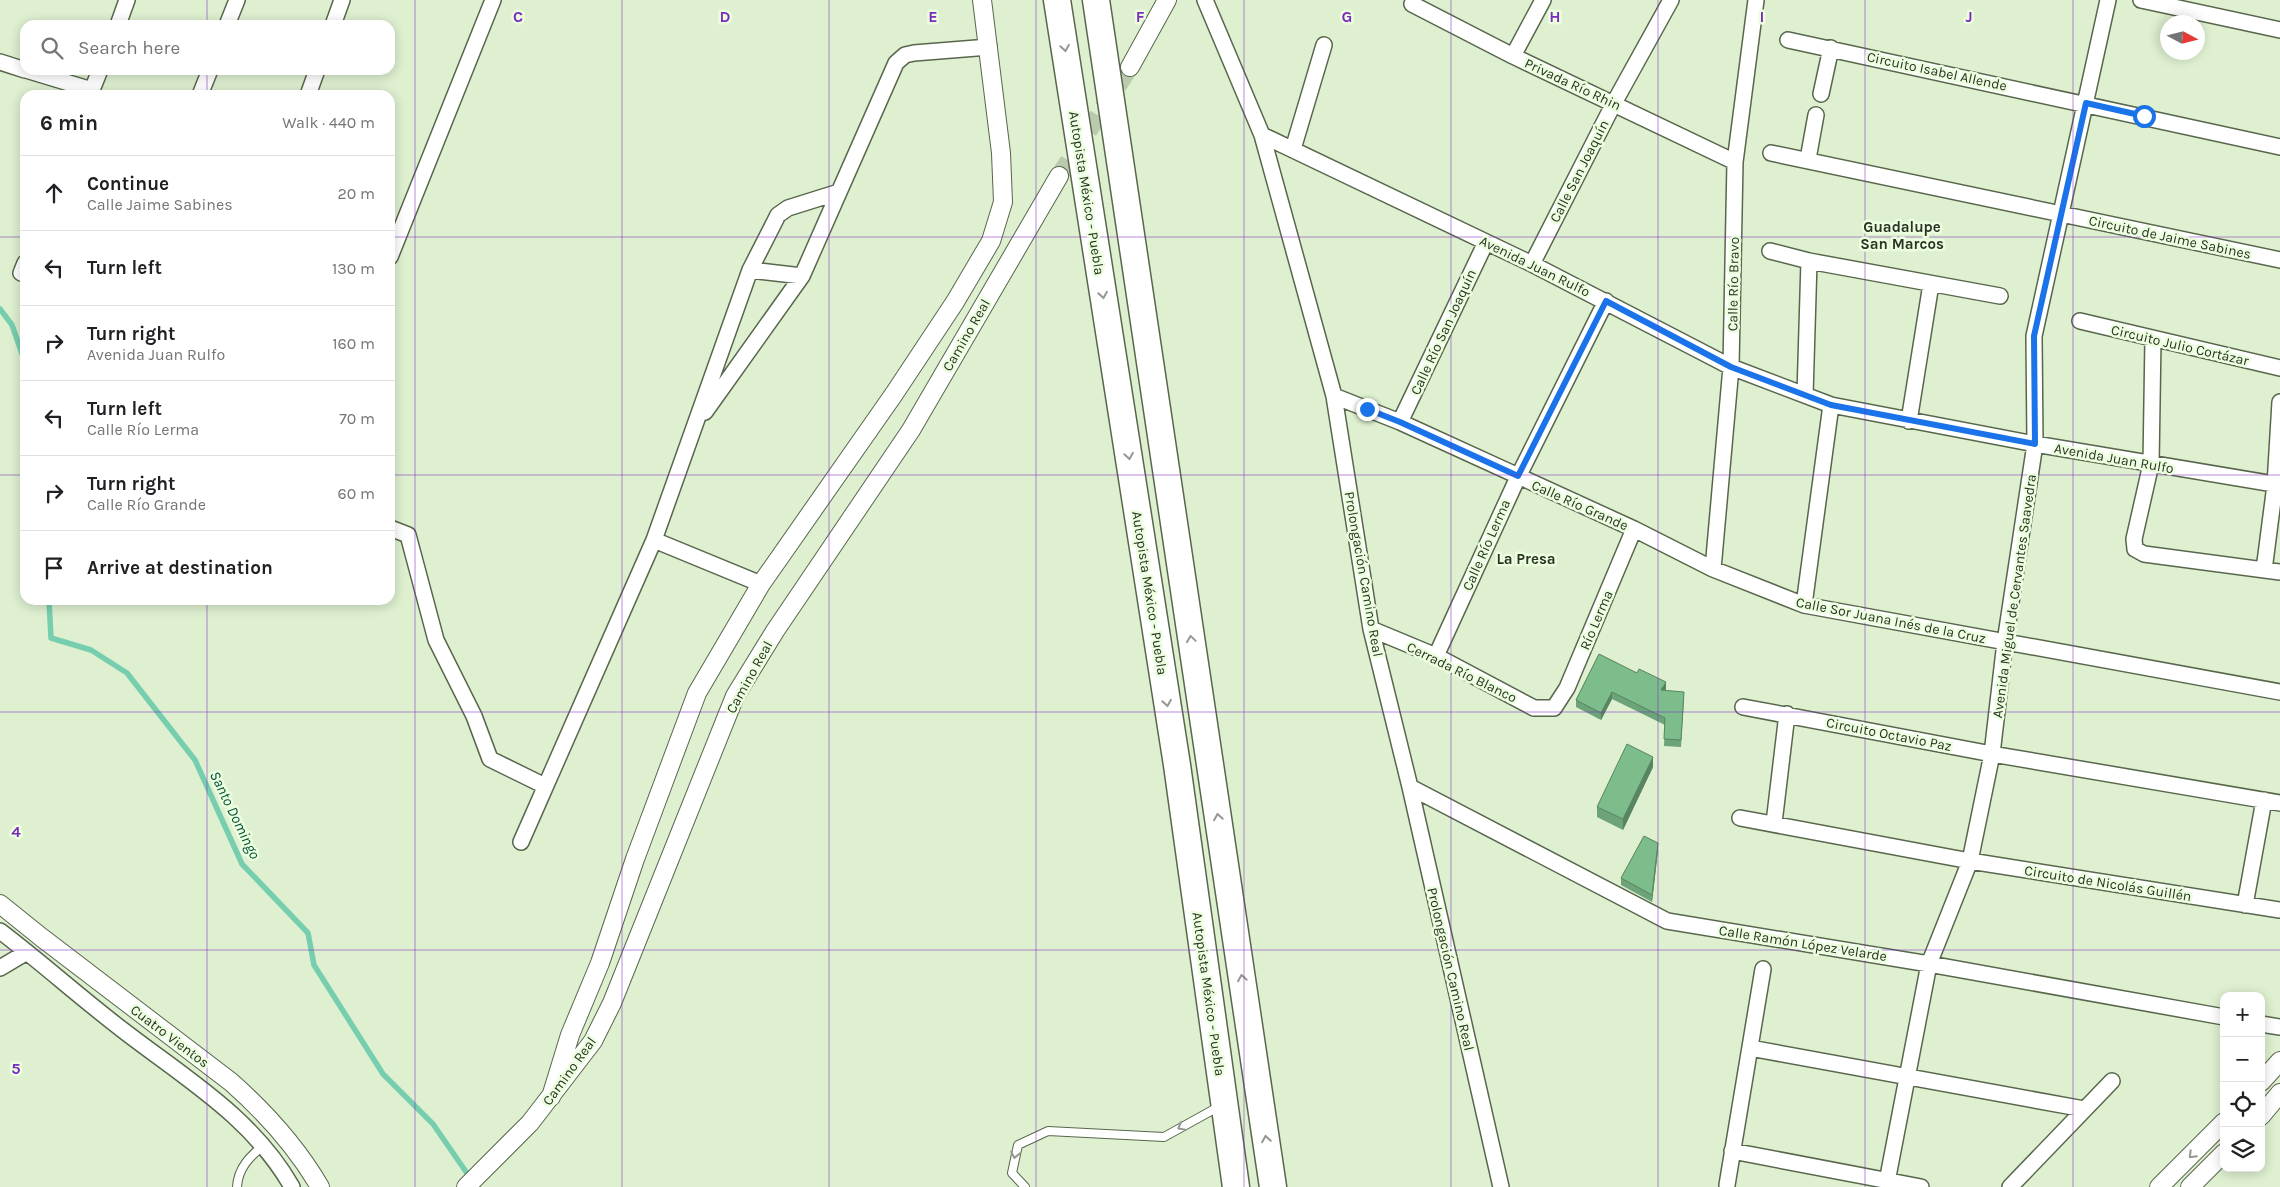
<!DOCTYPE html>
<html lang="en">
<head>
<meta charset="utf-8">
<style>
	body { margin:0; font-family:Karla,sans-serif; background:#f2f2f2; color:#202124 }
	.controls { position:absolute; right:15px; bottom:15px; display:grid; overflow:hidden; border-radius:10px; box-shadow:0 2px 12px #0003 }
	.controls button { width:45px; height:45px; display:grid; place-items:center; padding:0; border:0; border-bottom:1px solid #e0e0e0; background:#fff; color:#202124; font:25px sans-serif }
	.compass { position:absolute; left:2160px; top:15px; width:45px; height:45px; border-radius:50%; background:#fff; box-shadow:0 2px 12px #0003; rotate:97deg }
	.stop { position:absolute; width:15px; height:15px; margin:-11px; border:4px solid #1a73e8; border-radius:50%; background:#fff }
	.stop.end { background:#1a73e8; border-color:#fff; box-shadow:0 1px 5px #0008 }
	.list { margin:0; padding:0; list-style:none }
	h2 { display:flex; justify-content:space-between; align-items:center; height:65px; margin:0; padding:0 20px; font-size:21px }
	h2 small { font-size:16px; font-weight:400; color:#757577 }
	.list li { display:grid; grid-template-columns:32px 1fr auto; gap:15px; align-items:center; box-sizing:border-box; height:75px; padding:0 20px; border-top:1px solid #e0e0e0 }
	.list b { display:block; font-size:19px; white-space:nowrap }
	.list p { margin:0; font-size:16px; white-space:nowrap; color:#757577 }
	.list em { font-size:16px; font-style:normal; color:#757577 }
	.icon { flex:none; width:28px; height:28px; fill:none; stroke:currentColor; stroke-width:2; stroke-linecap:round; stroke-linejoin:round }
	.map { position:relative; flex:none; width:2280px; height:1187px; overflow:hidden }
	.search { position:absolute; background:#fff; box-shadow:0 2px 12px #0003; left:20px; top:20px; width:375px; height:55px; display:flex; align-items:center; gap:12px; box-sizing:border-box; padding:0 18px; border-radius:15px; color:#757577; font-size:19px }
	.panel { position:absolute; background:#fff; box-shadow:0 2px 12px #0003; left:20px; top:90px; width:375px; height:515px; border-radius:15px }
	.map>svg:first-child { display:block }
</style>
</head>
<body>
<div class="map">
<svg width="2280" height="1187" viewBox="0 0 2280 1187">
	<rect width="100%" height="100%" fill="#def0d0"/>
	<g fill="none" stroke-linecap="round" stroke-linejoin="round">
		<!-- stream -->
		<path stroke="#77ceaf" stroke-width="5.5" d="M0,309L12,325L25,362
			M49,600L51,638L91,650L127,673L195,760L242,864L308,933L314,965L383,1074L433,1124L471,1179"/>
		<!-- tertiary-tunnel -->
		<path stroke="#bacaae" stroke-width="18" stroke-dasharray="18 9" stroke-linecap="butt" d="M1059,176L1130,67"/>
		<defs>
			<path id="service" d="M237,1187C238,1168 250,1156 264,1145
				M1025,1187L1012,1173L1018,1145L1048,1131L1164,1137L1220,1106"/>
			<path id="minor" d="M1205,0L1262,135L1334,396L1371,629L1410,787L1501,1187
				M2141,0L2280,30
				M1412,4L1513,56L1735,162
				M118,25L127,0
				M227,25L237,0
				M333,25L342,0
				M1788,40L2280,147
				M1513,56L1543,0
				M0,62L25,70
				M26,70L92,90
				M1821,94L1831,48
				M90,95L100,70
				M200,95L210,70
				M308,95L317,70
				M1262,135L1532,264L1731,367L1831,405L2035,444L2280,485
				M1293,149L1324,45
				M1771,153L2280,260
				M1808,159L1816,115
				M1770,251L1809,261L2000,296
				M390,257L493,0
				M1532,264L1614,103L1671,0
				M750,270L802,276
				M21,273L25,263
				M2080,321L2280,368
				M2153,339L2151,464L2134,539L2135,549L2144,554L2280,572
				M1805,395L1809,261
				M1334,396L1400,422L1634,529L1713,569L1804,605L2280,692
				M705,412L802,276L896,63L905,55L914,53L989,47
				M1909,421L1931,284
				M1400,422L1486,242
				M390,528L408,535L436,640L474,716L490,759L545,786
				M654,540L761,584
				M1713,569L1731,367L1735,162L1756,0
				M2264,570L2275,485L2280,402
				M1804,605L1831,405
				M1371,629L1436,656L1534,708H1554L1567,688L1634,529
				M1436,656L1518,477L1606,301
				M1743,707L1992,754L2280,803
				M1410,787L1667,921L1929,964L2224,1017
				M1740,818L1970,861L2280,910
				M1774,823L1787,714
				M521,842L654,540L750,270L778,215L788,208L839,192
				M2245,905L2264,800
				M0,931C42,963 82,999 124,1031C185,1078 253,1118 292,1187
				M0,968L27,952
				M2261,1024L2280,1027
				M1750,1048L2084,1109
				M1732,1151L1921,1187
				M1727,1185L1763,969
				M1886,1187L1929,964L1970,861L1992,754L2005,642L2035,444L2034,336L2108,0
				M2010,1187L2112,1081"/>
			<path id="tertiary" d="M1130,67L1167,0
				M0,904L41,937L231,1082C266,1113 296,1146 320,1187
				M2261,1082L2280,1061
				M551,1097L570,1035L600,963L635,859L697,693L761,584L894,394L955,302L991,241L1003,202L1001,153L982,0
				M2261,1116L2280,1093
				M466,1187L530,1123L593,1041L612,1003L735,696L775,631L911,430L1059,176
				M2159,1187L2224,1122
				M2190,1187L2224,1153"/>
			<path id="motorway" d="M1057,0L1177,765L1236,1187
				M1096,0L1273,1187"/>
		</defs>
		<!-- service casing -->
		<use href="#service" stroke="#58674c" stroke-width="10"/>
		<!-- minor casing -->
		<use href="#minor" stroke="#58674c" stroke-width="18"/>
		<!-- tertiary casing -->
		<use href="#tertiary" stroke="#58674c" stroke-width="20"/>
		<!-- motorway casing -->
		<use href="#motorway" stroke="#58674c" stroke-width="29"/>
		<!-- service -->
		<use href="#service" stroke="#fff" stroke-width="8"/>
		<!-- minor -->
		<use href="#minor" stroke="#fff" stroke-width="15"/>
		<!-- tertiary -->
		<use href="#tertiary" stroke="#fff" stroke-width="18"/>
		<!-- motorway -->
		<use href="#motorway" stroke="#fff" stroke-width="26"/>
	</g>
	<!-- wall -->
	<path fill="#6ca378" d="M1599,654L1666,689L1665,691L1684,699L1681,747L1664,746L1665,725L1612,699L1601,720L1576,707V700Z
		M1653,767L1623,830L1597,817V807Z
		M1658,850L1652,902L1621,885V878Z"/>
	<!-- shaded-wall -->
	<path fill="#588461" d="M1666,682V689L1661,697V690Z
		M1612,692V699L1601,720V713Z
		M1653,757V767L1623,830V819Z
		M1658,843V850L1652,902V895Z"/>
	<!-- building -->
	<path fill="#7dbd8b" stroke="#588461" d="M1599,654L1637,673L1639,669L1666,682L1661,690L1684,692L1681,740L1664,739L1665,718L1612,692L1601,713L1576,700Z
		M1627,744L1653,757L1623,819L1597,807Z
		M1644,836L1658,843L1652,895L1621,878Z"/>
	<!-- one-way arrows -->
	<defs><path id="oneway-chevron" d="M-2-3.5L2.5 0L-2 3.5" fill="none" stroke-width="1.6" stroke-linecap="round" stroke-linejoin="round" transform="scale(1.25)"/></defs>
	<g stroke="#959892">
		<use href="#oneway-chevron" transform="translate(1065 48) rotate(81)"/>
		<use href="#oneway-chevron" transform="translate(1103 295) rotate(81)"/>
		<use href="#oneway-chevron" transform="translate(1129 456) rotate(81)"/>
		<use href="#oneway-chevron" transform="translate(1191 639) rotate(-98)"/>
		<use href="#oneway-chevron" transform="translate(1167 703) rotate(81)"/>
		<use href="#oneway-chevron" transform="translate(1218 817) rotate(-99)"/>
		<use href="#oneway-chevron" transform="translate(1242 978) rotate(-99)"/>
		<use href="#oneway-chevron" transform="translate(1181 1127) rotate(151)"/>
		<use href="#oneway-chevron" transform="translate(1266 1139) rotate(-99)"/>
		<use href="#oneway-chevron" transform="translate(1015 1155) rotate(101)"/>
		<use href="#oneway-chevron" transform="translate(2192 1155) rotate(135)"/>
	</g>
	<g fill="none" stroke-linecap="round" stroke-linejoin="round">
		<!-- route -->
		<path stroke="#1a73e8" stroke-width="6" d="M1367,409L1400,422L1518,476L1606,301L1731,367L1831,405L2035,444L2034,336L2086,103L2144,116"/>
	</g>
	<!-- grid -->
	<path fill="none" stroke="#7b2cbf" stroke-width="1" stroke-opacity="0.55" d="M207,0V25M415,0V1187M622,0V1187M829,0V1187M1036,0V1187M1244,0V1187M1451,0V1187M1658,0V1187M1865,0V1187M2073,0V1187M207,70V95M0,237H25M390,237H2280M0,475H25M390,475H2280M207,600V1187M0,712H2280M0,950H2280"/>
	<g text-anchor="middle" stroke-width="5" stroke-linejoin="round" paint-order="stroke">
		<!-- street labels -->
		<g font-size="14" fill="#2b3226" stroke="#ebfede">
			<text transform="translate(1937 71) rotate(12)" y="5">Circuito Isabel Allende</text>
			<text transform="translate(1573 84) rotate(25)" y="5">Privada Río Rhin</text>
			<text transform="translate(1579 171) rotate(-63)" y="5">Calle San Joaquín</text>
			<text transform="translate(1087 193) rotate(81)" y="5">Autopista México - Puebla</text>
			<text transform="translate(2170 237) rotate(12)" y="5">Circuito de Jaime Sabines</text>
			<text transform="translate(1535 266) rotate(26)" y="5">Avenida Juan Rulfo</text>
			<text transform="translate(1733 284) rotate(-89)" y="5">Calle Río Bravo</text>
			<text transform="translate(1443 332) rotate(-65)" y="5">Calle Río San Joaquín</text>
			<text transform="translate(966 335) rotate(-60)" y="5">Camino Real</text>
			<text transform="translate(2180 345) rotate(13)" y="5">Circuito Julio Cortázar</text>
			<text transform="translate(2114 458) rotate(10)" y="5">Avenida Juan Rulfo</text>
			<text transform="translate(1580 505) rotate(24)" y="5">Calle Río Grande</text>
			<text transform="translate(1486 545) rotate(-66)" y="5">Calle Río Lerma</text>
			<text transform="translate(1364 574) rotate(80)" y="5">Prolongación Camino Real</text>
			<text transform="translate(1150 593) rotate(81)" y="5">Autopista México - Puebla</text>
			<text transform="translate(2014 596) rotate(-82)" y="5">Avenida Miguel de Cervantes Saavedra</text>
			<text transform="translate(1596 620) rotate(-67)" y="5">Río Lerma</text>
			<text transform="translate(1891 620) rotate(11)" y="5">Calle Sor Juana Inés de la Cruz</text>
			<text transform="translate(1462 672) rotate(26)" y="5">Cerrada Río Blanco</text>
			<text transform="translate(749 677) rotate(-61)" y="5">Camino Real</text>
			<text transform="translate(1889 734) rotate(11)" y="5">Circuito Octavio Paz</text>
			<text transform="translate(2108 883) rotate(9)" y="5">Circuito de Nicolás Guillén</text>
			<text transform="translate(1803 943) rotate(9)" y="5">Calle Ramón López Velarde</text>
			<text transform="translate(1451 969) rotate(77)" y="5">Prolongación Camino Real</text>
			<text transform="translate(1209 994) rotate(82)" y="5">Autopista México - Puebla</text>
			<text transform="translate(170 1036) rotate(37)" y="5">Cuatro Vientos</text>
			<text transform="translate(569 1071) rotate(-54)" y="5">Camino Real</text>
		</g>
		<!-- neighbourhood labels -->
		<g font-size="15" font-weight="bold" fill="#2b3226" stroke="#ebfede">
			<text x="1902" y="232">Guadalupe<tspan x="1902" dy="17">San Marcos</tspan></text>
			<text x="1526" y="564">La Presa</text>
		</g>
		<!-- water labels -->
		<g font-size="15" font-style="italic" fill="#004e3a" stroke="#ebfede">
			<text transform="translate(235 815) rotate(64)" y="5">Santo Domingo</text>
		</g>
	</g>
	<g font-size="16" text-anchor="middle" font-weight="bold" fill="#7b2cbf" stroke="#ebfede" stroke-width="5" stroke-linejoin="round" paint-order="stroke">
		<text x="518" y="22">C</text>
		<text x="725" y="22">D</text>
		<text x="933" y="22">E</text>
		<text x="1140" y="22">F</text>
		<text x="1347" y="22">G</text>
		<text x="1555" y="22">H</text>
		<text x="1762" y="22">I</text>
		<text x="1969" y="22">J</text>
		<text x="16" y="837">4</text>
		<text x="16" y="1074">5</text>
	</g>
</svg>
<div class="controls">
<button>+</button>
<button>−</button>
<button><svg class="icon" aria-label="locate" viewBox="0 0 24 24"><circle cx="12" cy="12" r="6"/><path d="M12 2v4M12 18v4M2 12h4M18 12h4"/></svg></button>
<button><svg class="icon" aria-label="layers" viewBox="0 0 24 24"><path d="M12 4l9 5-9 5-9-5zM3 14l9 5 9-5"/></svg></button>
</div>
<svg class="compass" viewBox="-18 -18 36 36"><path d="M0-13l5 13h-10z" fill="#e53935"/><path d="M0 13l5-13h-10z" fill="#757577"/></svg>
<div class="stop" style="left:2144px;top:116px"></div>
<div class="stop end" style="left:1367px;top:409px"></div>
<div class="search"><svg class="icon" aria-label="search" viewBox="0 0 24 24"><circle cx="10" cy="10" r="6"/><path d="M15 15l6 6"/></svg>Search here</div>
<section class="panel">
<h2>6 min<small>Walk · 440 m</small></h2>
<ul class="list">
<li><svg class="icon" aria-label="ahead" viewBox="0 0 24 24"><path d="M12 20V5M6 11l6-6 6 6"/></svg><div><b>Continue</b><p>Calle Jaime Sabines</p></div><em>20 m</em></li>
<li><svg class="icon" aria-label="left" viewBox="0 0 24 24"><path d="M17 20v-9H6M10 6l-5 5 5 5"/></svg><div><b>Turn left</b></div><em>130 m</em></li>
<li><svg class="icon" aria-label="right" viewBox="0 0 24 24"><path d="M7 20v-9h11M14 6l5 5-5 5"/></svg><div><b>Turn right</b><p>Avenida Juan Rulfo</p></div><em>160 m</em></li>
<li><svg class="icon" aria-label="left" viewBox="0 0 24 24"><path d="M17 20v-9H6M10 6l-5 5 5 5"/></svg><div><b>Turn left</b><p>Calle Río Lerma</p></div><em>70 m</em></li>
<li><svg class="icon" aria-label="right" viewBox="0 0 24 24"><path d="M7 20v-9h11M14 6l5 5-5 5"/></svg><div><b>Turn right</b><p>Calle Río Grande</p></div><em>60 m</em></li>
<li><svg class="icon" aria-label="arrive" viewBox="0 0 24 24"><path d="M6 21V4h12l-3 4 3 4H6"/></svg><div><b>Arrive at destination</b></div></li>
</ul>
</section>
</div>
</body>
</html>
